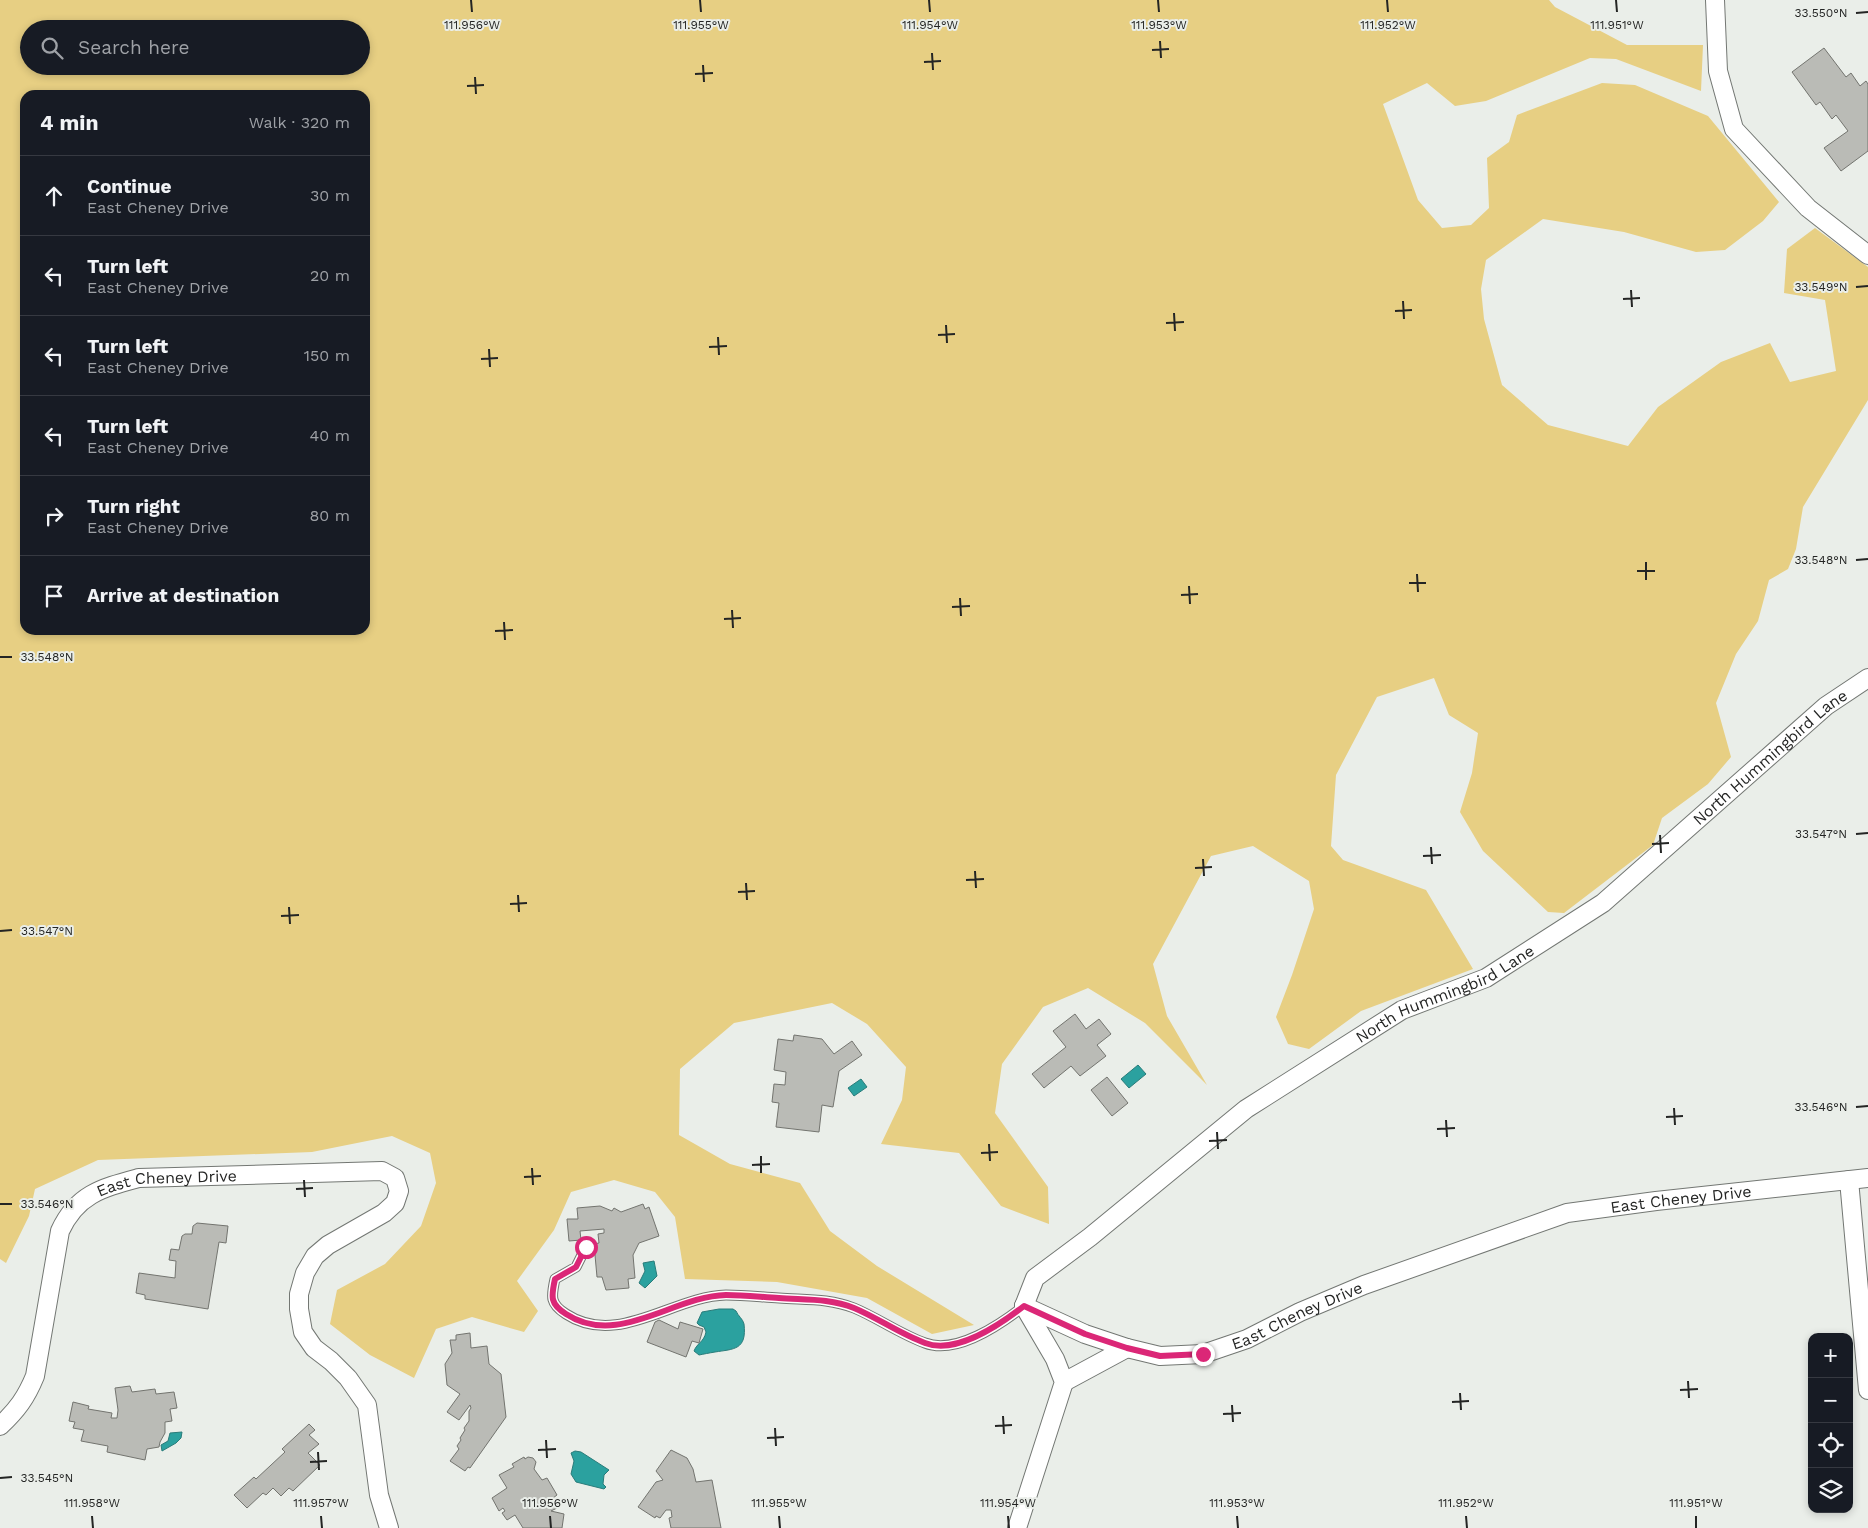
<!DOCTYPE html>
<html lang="en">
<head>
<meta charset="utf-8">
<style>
	body { margin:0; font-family:"Work Sans",sans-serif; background:#242831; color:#f1f3f6 }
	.controls { position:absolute; right:15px; bottom:15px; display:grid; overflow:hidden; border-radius:10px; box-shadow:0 2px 8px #0003 }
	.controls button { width:45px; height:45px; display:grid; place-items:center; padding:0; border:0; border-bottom:1px solid #363941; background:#171b24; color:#f1f3f6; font:25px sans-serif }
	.stop { position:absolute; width:15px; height:15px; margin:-11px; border:4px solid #db2777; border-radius:50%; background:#fff }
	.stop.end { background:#db2777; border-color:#fff; box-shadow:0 1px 5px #0008 }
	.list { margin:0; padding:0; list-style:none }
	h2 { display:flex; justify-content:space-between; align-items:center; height:65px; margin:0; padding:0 20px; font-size:21px }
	h2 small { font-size:16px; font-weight:400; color:#9ea1a6 }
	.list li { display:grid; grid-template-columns:32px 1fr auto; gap:15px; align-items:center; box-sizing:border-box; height:80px; padding:0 20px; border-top:1px solid #363941 }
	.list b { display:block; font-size:19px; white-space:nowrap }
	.list p { margin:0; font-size:16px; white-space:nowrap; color:#9ea1a6 }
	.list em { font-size:16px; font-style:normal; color:#9ea1a6 }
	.icon { flex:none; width:28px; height:28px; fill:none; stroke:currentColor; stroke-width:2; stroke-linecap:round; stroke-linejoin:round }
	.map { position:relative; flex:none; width:1868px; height:1528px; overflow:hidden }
	.search { position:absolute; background:#171b24; box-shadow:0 2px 8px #0003; left:20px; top:20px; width:350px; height:55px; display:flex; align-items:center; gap:12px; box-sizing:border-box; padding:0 18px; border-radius:28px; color:#9ea1a6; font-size:19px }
	.panel { position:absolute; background:#171b24; box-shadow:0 2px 8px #0003; left:20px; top:90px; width:350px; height:545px; border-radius:15px }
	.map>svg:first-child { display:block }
</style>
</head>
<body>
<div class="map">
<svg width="1868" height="1528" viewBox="0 0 1868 1528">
	<rect width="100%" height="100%" fill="#eaeee9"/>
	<!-- green -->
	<path fill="#e7cf83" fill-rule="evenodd" d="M0,0H1549L1555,7L1627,45H1703L1701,91L1616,59L1590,58L1486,101L1455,106L1427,83L1383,104L1418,200L1442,228L1471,225L1489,208L1487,158L1509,142L1517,115L1602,83L1635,85L1708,116L1779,202L1763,221L1725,250L1696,252L1624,232L1543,219L1486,260L1481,289L1484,319L1502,385L1548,425L1628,446L1658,407L1721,362L1770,343L1790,382L1836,371L1825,300L1784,293L1787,249L1815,228L1868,267V400L1803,507L1796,549L1788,569L1769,580L1758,621L1736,654L1716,703L1731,757L1708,784L1662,818L1653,845L1564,913L1548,912L1483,851L1460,812L1472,773L1478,733L1449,715L1434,678L1377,697L1336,775L1331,846L1343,860L1426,890L1473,969L1361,1011L1309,1049L1288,1044L1276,1017L1292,975L1314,909L1309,881L1253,846L1211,856L1153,964L1167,1016L1207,1085L1145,1023L1088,988L1043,1007L1002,1064L995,1113L1048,1187L1049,1224L1001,1206L959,1153L881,1144L902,1100L906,1067L867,1024L832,1003L734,1023L680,1069L679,1135L730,1164L800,1183L830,1231L877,1266L974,1325L932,1334L867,1298L777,1282L685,1279L675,1217L655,1192L614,1180L571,1192L554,1230L517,1281L538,1311L524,1332L472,1317L436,1329L414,1378L370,1355L330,1324L337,1290L385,1264L421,1226L436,1183L430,1153L392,1136L312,1152L98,1160L35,1189L29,1216L6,1263L0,1259ZM29,29H361V66H29ZM25,95H365V630H25Z"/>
	<!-- water -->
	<path fill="#2ba19f" stroke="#297c7a" d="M1138,1065L1146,1074L1129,1088L1121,1079Z
		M861,1079L867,1087L854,1096L848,1088Z
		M654,1261L657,1276L645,1288L639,1283L645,1271L643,1263Z
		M719,1309H733L736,1311C738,1316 743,1319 744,1324C747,1350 734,1349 715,1352C709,1353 704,1354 699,1355L694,1351C697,1343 704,1342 706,1332L704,1327L699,1325L697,1323L702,1312Z
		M182,1432L181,1438L176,1443L162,1451L161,1445L168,1441L170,1433Z
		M575,1451L581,1452L609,1470L604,1475L603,1484L606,1487L604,1489L576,1482L571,1474L574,1461L571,1453Z"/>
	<!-- building -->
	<path fill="#babbb6" stroke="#73746f" d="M1824,48L1846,77L1851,73L1860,86L1866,81L1868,84V151L1841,171L1824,148L1848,131L1836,115L1832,119L1820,102L1816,105L1792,72Z
		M1075,1014L1086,1029L1099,1019L1111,1034L1097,1045L1106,1056L1080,1076L1071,1066L1044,1088L1032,1074L1066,1047L1053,1031Z
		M794,1035L822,1039L834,1054L852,1041L862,1055L839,1071L833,1107L822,1105L819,1132L776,1127L779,1103L772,1102L774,1084L785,1085L786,1072L774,1070L778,1039L793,1041Z
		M1107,1077L1128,1103L1112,1116L1091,1090Z
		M643,1204L645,1209L649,1207L659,1236L639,1243L633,1255L635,1278L628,1279L629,1288L606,1290L602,1277H597L594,1244L599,1243L598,1234L604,1233V1229L580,1231L581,1240L569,1241L567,1219H578L577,1208L600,1206L612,1211L614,1208L621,1212Z
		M197,1223L228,1226L226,1243L219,1242L208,1309L145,1299V1295L136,1293L139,1273L175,1278L176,1261L169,1260L171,1249L179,1250L182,1236L185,1234H192L193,1226Z
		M659,1320L678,1329L680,1322L703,1329L699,1343L692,1341L686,1357L647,1342L655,1322Z
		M470,1333L471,1348L487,1346L489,1364L501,1374L506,1417L470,1468L468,1467L465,1471L450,1461L459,1449L457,1446L461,1440L460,1438L465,1430L464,1428L469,1421V1411L471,1408L470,1405L459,1420L447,1412L460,1394L447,1385L445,1364L452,1353L450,1340H456V1335Z
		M130,1386L132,1392L155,1389L156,1394L174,1392L177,1408L170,1409L172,1421L165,1422V1433L160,1442L159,1447L147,1449L145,1460L107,1452L108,1446L81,1441L84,1430L73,1428L75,1422L69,1421L73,1402L89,1406L88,1409L112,1413L111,1418H117L118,1410L115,1388Z
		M309,1424L315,1430L309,1435L319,1444L308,1453L320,1465L293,1491L289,1488L281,1496L273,1488L266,1495L263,1493L247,1508L234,1495L254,1477L256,1479L285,1452L282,1449Z
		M671,1450L687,1458L693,1469L696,1482L712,1480L721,1528H671L669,1518L672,1517L671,1510H666L660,1518L656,1516L655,1518L638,1507L656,1482L663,1480L656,1471Z
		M524,1457L525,1459L528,1457L533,1458L536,1462L534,1469L542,1480L547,1478L557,1495L553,1498L559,1507L551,1511L564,1514L562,1528H523L515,1515L507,1520L502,1513L505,1511L503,1508L499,1511L492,1498L507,1488L499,1475L514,1467L512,1464Z"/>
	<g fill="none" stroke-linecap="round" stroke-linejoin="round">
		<defs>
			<path id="lane" d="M586,1247L576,1267L555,1279C551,1297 550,1304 566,1314C618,1348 673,1296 726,1295C744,1295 761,1297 779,1298C804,1300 829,1298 854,1308C878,1318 900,1334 925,1343C956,1355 1001,1324 1024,1306"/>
			<g id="street">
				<path d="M1715,0L1718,71L1734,129L1808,208L1868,255"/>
				<path d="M1849,1180L1868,1390"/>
				<path id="s1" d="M1024,1306L1035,1278L1090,1237L1246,1109L1402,1010L1486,978L1603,903L1826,706L1868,678"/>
				<path id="s2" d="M1024,1306L1085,1334L1127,1348L1160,1356L1203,1354L1247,1339L1300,1312L1364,1285L1567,1213L1656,1201L1868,1178"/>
				<path d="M1064,1382L1127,1348"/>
				<path id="s3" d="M0,1426C17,1410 26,1398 35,1376L60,1231C77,1194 102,1188 139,1178L382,1171L395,1178L399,1191L395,1203L384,1213L328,1245L315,1256L305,1273L299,1294V1309L303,1332L314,1348L331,1361L348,1378L367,1405L379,1495L389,1528"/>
				<path d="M1017,1528L1064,1382L1055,1359L1024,1306"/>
			</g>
		</defs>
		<!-- lane casing -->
		<use href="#lane" stroke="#737773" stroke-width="11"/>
		<!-- street casing -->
		<use href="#street" stroke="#737773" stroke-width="20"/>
		<!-- lane -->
		<use href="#lane" stroke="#fff" stroke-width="9"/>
		<!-- street -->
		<use href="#street" stroke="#fff" stroke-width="18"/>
	</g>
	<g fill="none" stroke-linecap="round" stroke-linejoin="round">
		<!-- route -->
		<path stroke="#db2777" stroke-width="6" d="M586,1247L576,1267L555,1279C551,1297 550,1304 566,1314C618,1348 673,1296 726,1295C744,1295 761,1297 779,1298C804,1300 829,1298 854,1308C878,1318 900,1334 925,1343C956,1355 1001,1324 1024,1306L1085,1334L1127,1348L1160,1356L1203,1354"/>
	</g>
	<!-- ticks -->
	<path fill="none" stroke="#242524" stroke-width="2" d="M471,0L472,12M700,0L701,12M929,0L930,12M1158,0L1159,12M1387,0L1388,12M1616,0L1617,12M1856,13L1868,12M1160,41L1161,58M1152,50L1169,49M932,53L933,70M924,62L941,61M703,65L704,82M695,74L713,73M475,77L476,94M467,86L484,85M1856,287L1868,286M1631,290L1632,307M1623,299L1640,298M1403,301L1404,319M1395,311L1412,310M1174,313L1175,331M1166,323L1184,322M946,325L947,343M938,335L955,334M718,337L719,355M709,347L727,346M489,349L490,367M481,359L498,358M1856,560L1868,559M1646,562V580M1637,571H1655M1417,574L1418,592M1409,583H1426M1189,586L1190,604M1181,595L1198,594M960,598L961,616M952,607L970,606M732,610L733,628M724,619L741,618M504,622L505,640M495,631L513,630M0,657H12M1856,834L1868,833M1660,835L1661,853M1652,844L1669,843M1431,847L1432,864M1423,856L1441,855M1203,859L1204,876M1195,868L1212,867M975,871L976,888M966,880L984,879M746,883L747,900M738,892L755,891M518,895L519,912M510,904L527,903M289,907L290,924M281,916L299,915M0,931L12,930M1856,1107L1868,1106M1674,1108L1675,1125M1666,1117L1683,1116M1446,1120L1447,1137M1437,1129L1455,1128M1217,1132L1218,1149M1209,1141L1227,1140M989,1144L990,1161M981,1153L998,1152M761,1156V1173M752,1165L770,1164M532,1168L533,1185M524,1177L541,1176M304,1180L305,1197M296,1189L313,1188M0,1204H12M1688,1381L1689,1398M1680,1390L1698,1389M1460,1393L1461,1410M1452,1402L1469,1401M1232,1405L1233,1422M1223,1414L1241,1413M1003,1416L1004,1434M995,1426L1012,1425M775,1428L776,1446M767,1438L784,1437M546,1440L547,1458M538,1450L556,1449M318,1452L319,1470M310,1462L327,1461M0,1478L12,1477M92,1516L93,1528M321,1516L322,1528M550,1516L551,1528M779,1516L780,1528M1008,1516L1009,1528M1237,1516L1238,1528M1466,1516L1467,1528M1696,1516V1528"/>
	<g text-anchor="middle" stroke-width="4" stroke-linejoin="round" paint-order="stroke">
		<!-- street labels -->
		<g font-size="16" fill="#242524" stroke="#eaeee9">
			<text dy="6" stroke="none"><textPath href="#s1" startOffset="936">North Hummingbird Lane</textPath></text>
			<text dy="6" stroke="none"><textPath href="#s1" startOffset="531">North Hummingbird Lane</textPath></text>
			<text dy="6" stroke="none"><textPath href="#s3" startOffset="335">East Cheney Drive</textPath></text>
			<text dy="6" stroke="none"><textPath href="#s2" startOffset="694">East Cheney Drive</textPath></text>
			<text dy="6" stroke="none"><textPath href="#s2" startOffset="290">East Cheney Drive</textPath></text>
		</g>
	</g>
	<g font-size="12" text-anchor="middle" fill="#242524" stroke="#eaeee9" stroke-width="4" stroke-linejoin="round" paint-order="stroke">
		<text x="1821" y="17">33.550°N</text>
		<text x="472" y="29">111.956°W</text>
		<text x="701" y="29">111.955°W</text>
		<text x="930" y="29">111.954°W</text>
		<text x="1159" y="29">111.953°W</text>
		<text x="1388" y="29">111.952°W</text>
		<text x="1617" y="29">111.951°W</text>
		<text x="1821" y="291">33.549°N</text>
		<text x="1821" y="564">33.548°N</text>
		<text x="47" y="661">33.548°N</text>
		<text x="1821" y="838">33.547°N</text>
		<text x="47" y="935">33.547°N</text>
		<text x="1821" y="1111">33.546°N</text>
		<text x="47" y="1208">33.546°N</text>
		<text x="47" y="1482">33.545°N</text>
		<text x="92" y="1507">111.958°W</text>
		<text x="321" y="1507">111.957°W</text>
		<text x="550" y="1507">111.956°W</text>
		<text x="779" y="1507">111.955°W</text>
		<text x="1008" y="1507">111.954°W</text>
		<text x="1237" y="1507">111.953°W</text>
		<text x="1466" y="1507">111.952°W</text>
		<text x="1696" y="1507">111.951°W</text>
	</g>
</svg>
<div class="controls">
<button>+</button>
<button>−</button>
<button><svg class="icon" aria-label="locate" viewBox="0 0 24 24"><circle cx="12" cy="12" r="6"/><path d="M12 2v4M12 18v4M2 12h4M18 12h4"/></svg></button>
<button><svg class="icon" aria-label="layers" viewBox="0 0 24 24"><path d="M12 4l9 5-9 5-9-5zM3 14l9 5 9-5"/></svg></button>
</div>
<div class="stop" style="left:586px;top:1247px"></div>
<div class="stop end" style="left:1203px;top:1354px"></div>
<div class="search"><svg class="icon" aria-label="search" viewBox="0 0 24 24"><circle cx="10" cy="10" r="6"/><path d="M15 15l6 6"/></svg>Search here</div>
<section class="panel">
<h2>4 min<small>Walk · 320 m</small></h2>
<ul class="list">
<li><svg class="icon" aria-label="ahead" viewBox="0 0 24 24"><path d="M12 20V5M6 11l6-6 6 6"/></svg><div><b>Continue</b><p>East Cheney Drive</p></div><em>30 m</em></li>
<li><svg class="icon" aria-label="left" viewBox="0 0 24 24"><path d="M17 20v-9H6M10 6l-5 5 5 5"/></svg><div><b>Turn left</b><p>East Cheney Drive</p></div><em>20 m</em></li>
<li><svg class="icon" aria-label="left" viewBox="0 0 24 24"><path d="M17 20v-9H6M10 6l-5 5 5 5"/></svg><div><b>Turn left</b><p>East Cheney Drive</p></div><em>150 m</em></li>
<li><svg class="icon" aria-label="left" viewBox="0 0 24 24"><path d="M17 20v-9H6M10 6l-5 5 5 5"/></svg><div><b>Turn left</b><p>East Cheney Drive</p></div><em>40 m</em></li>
<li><svg class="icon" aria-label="right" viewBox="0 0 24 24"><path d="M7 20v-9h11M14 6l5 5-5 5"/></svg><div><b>Turn right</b><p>East Cheney Drive</p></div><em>80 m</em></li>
<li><svg class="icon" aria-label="arrive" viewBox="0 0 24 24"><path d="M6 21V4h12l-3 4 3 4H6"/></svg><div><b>Arrive at destination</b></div></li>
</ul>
</section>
</div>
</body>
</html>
